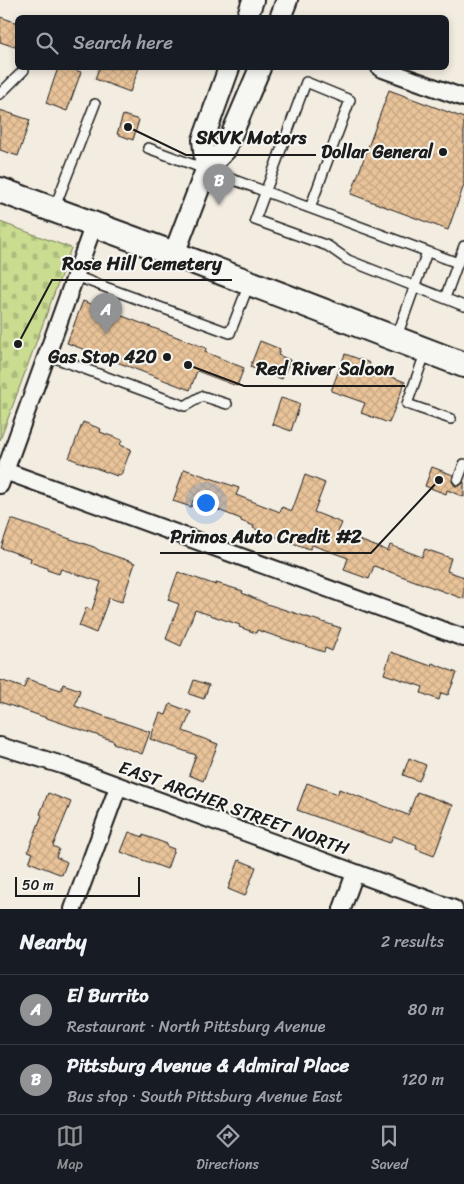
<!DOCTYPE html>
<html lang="en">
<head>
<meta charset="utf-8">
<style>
	body { margin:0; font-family:Sriracha,sans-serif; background:#242831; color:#f1f3f6 }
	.scale { position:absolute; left:15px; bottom:12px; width:125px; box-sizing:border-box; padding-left:5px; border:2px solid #1c1c1c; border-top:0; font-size:14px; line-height:18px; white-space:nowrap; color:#1c1c1c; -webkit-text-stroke:4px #f6f6f2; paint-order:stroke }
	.you { position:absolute; left:205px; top:502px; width:18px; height:18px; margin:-12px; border:4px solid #fff; border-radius:50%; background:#1a73e8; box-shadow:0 0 0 8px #1a73e833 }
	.badge { display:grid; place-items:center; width:32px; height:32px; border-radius:50%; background:#919294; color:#fff; font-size:16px; font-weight:700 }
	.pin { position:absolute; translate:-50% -41px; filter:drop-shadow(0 1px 2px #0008) }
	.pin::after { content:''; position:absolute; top:26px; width:18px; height:15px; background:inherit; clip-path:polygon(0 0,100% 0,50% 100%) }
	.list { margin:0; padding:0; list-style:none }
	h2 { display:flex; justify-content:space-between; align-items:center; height:65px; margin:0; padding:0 20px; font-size:21px }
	h2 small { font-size:16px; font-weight:400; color:#9ea1a6 }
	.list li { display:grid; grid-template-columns:32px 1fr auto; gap:15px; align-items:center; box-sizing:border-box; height:70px; padding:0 20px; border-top:1px solid #363941 }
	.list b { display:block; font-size:19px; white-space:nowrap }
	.list p { margin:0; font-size:16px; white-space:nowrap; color:#9ea1a6 }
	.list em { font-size:16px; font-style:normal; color:#9ea1a6 }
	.icon { flex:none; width:28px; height:28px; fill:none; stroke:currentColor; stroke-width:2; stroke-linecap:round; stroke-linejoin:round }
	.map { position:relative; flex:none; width:464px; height:909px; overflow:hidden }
	.search { position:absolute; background:#171b24; box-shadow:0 2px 8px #0003; left:15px; right:15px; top:15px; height:55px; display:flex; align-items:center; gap:12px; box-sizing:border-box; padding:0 18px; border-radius:8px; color:#9ea1a6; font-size:19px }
	.sheet { height:205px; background:#171b24 }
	nav { display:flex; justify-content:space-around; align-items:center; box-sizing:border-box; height:70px; border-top:1px solid #363941; background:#171b24; font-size:14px; color:#9ea1a6 }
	nav a { display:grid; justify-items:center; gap:2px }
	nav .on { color:#919294 }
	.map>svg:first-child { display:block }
</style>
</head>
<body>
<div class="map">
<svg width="464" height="909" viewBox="0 0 464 909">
	<defs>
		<pattern id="cemetery-stones" width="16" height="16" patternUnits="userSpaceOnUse" patternTransform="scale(1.25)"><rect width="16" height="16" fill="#c9dc90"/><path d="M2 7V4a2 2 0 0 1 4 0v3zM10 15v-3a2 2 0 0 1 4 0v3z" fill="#acbc7c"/></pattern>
		<pattern id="building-cross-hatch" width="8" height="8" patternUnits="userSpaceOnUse" patternTransform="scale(1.25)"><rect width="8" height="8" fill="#e9c399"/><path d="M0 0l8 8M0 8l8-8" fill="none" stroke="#c7a783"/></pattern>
	</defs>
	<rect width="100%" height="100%" fill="#f3ece0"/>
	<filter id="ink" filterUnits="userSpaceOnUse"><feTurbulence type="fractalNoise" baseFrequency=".02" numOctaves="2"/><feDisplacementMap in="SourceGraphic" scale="10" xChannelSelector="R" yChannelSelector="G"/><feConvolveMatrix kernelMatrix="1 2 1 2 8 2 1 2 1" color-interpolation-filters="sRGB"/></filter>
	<g filter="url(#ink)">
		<!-- cemetery -->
		<path fill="url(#cemetery-stones)" stroke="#727c56" d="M0,222L71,248L0,440Z"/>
		<!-- building -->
		<path fill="url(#building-cross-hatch)" stroke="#1c1c1c" d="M0,17L18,23V48L0,42Z
			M58,68H68L81,72L67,111L46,103Z
			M99,68H139L130,92L95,79Z
			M389,90L464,118V185L448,230L351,194Z
			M0,110L30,120L18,156L0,150Z
			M123,115L139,120L133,140L117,134Z
			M83,301L206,348L205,352L244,368L237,386L197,371L190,390L67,343Z
			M260,341L280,349L278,355L290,360L282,379L250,367Z
			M345,354L370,363L368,368L405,382L389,423L361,413L365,403L331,391Z
			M281,398L300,404L291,431L272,424Z
			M83,422L101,429L100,432L122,440L120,445L131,449L121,475L117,474V476L69,458Z
			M432,467L453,475L452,481L455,486H459L464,482V497L447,490L446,494L425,486Z
			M184,469L239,488L236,495L280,512L282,507L292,511L305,475L325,483L314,512L342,523L338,532L388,551L390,545L422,557L425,549L451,558L447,571L464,577V599L374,566L369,579L344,570L348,558L312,545L310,549L292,543L253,528L254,526L241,521V519L193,500L191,507L173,501Z
			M11,519L94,547L100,551L135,563L122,602L109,598L96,633L79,626L86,608L92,610L101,582L61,569L59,574L47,570V568L30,562L31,558L1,548Z
			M178,572L216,585V583L243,591L242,593L267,604L341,628L332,651L325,648L324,652L257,630L256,633L239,627L240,625L195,610L181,646L166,639L179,604L168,600Z
			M391,652L431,666L432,663L457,673L448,695L441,693L439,700L421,693L423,687L384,674Z
			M27,679L61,690L63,684L80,690L75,706L150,732L142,754L113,743L114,741L0,702V680L24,688Z
			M194,680L209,685L204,699L189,694Z
			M170,704L191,712L183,731L218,744L203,781L189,775L196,755L150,739L160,713L166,715Z
			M409,758L426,765L419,781L403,775Z
			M307,783L338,794L339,789L408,815L417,792L453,805L434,856L416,849L417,845L393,836L390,843L297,810Z
			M48,793L71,802L53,846L59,849L56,857L67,862L62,875L29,862L33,853L28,851L42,815L40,814Z
			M129,832L143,837V835L167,844L166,846L174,849L167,869L121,852Z
			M239,860L256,867L245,896L228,889Z"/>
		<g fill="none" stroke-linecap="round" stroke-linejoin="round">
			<defs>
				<path id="service" d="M0,94L24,70
					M148,148L458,263
					M310,208L350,100L306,82L255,220L328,246L348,260L464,306
					M54,209L95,104
					M75,276L230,333L249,284
					M445,298L464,246
					M396,339L427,252
					M426,351L407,404L451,419
					M47,355L185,406L202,396L227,404
					M458,480L464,464"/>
				<path id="minor" d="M380,68L464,98
					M5,471L464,638
					M0,485L94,224
					M0,746L62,765L454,909
					M73,909L118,787
					M342,909L355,873"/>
				<path id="tertiary" d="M247,18L253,0
					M280,18L287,0
					M206,170L203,140L229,68
					M174,254L206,170L225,150L260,68"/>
				<path id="secondary" d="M0,190L174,254L464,365"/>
			</defs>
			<!-- service casing -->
			<use href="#service" stroke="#1c1c1c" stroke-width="12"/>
			<!-- minor casing -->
			<use href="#minor" stroke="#1c1c1c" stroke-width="20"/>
			<!-- tertiary casing -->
			<use href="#tertiary" stroke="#1c1c1c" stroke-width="24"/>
			<!-- secondary casing -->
			<use href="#secondary" stroke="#1c1c1c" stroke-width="28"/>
			<!-- service -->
			<use href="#service" stroke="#f6f6f2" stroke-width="9"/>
			<!-- minor -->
			<use href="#minor" stroke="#f6f6f2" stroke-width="16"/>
			<!-- tertiary -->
			<use href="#tertiary" stroke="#f6f6f2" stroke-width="20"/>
			<!-- secondary -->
			<use href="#secondary" stroke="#f6f6f2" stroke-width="24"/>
		</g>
	</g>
	<!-- markers -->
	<g fill="#1c1c1c" stroke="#f6f6f2" stroke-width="2">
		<circle cx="443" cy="152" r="5"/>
		<circle cx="167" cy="357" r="5"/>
	</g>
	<g text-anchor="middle" stroke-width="4" stroke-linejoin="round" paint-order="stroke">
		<!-- poi labels -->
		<g font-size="18" font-weight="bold" fill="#1c1c1c" stroke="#f6f6f2" text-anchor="end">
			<text x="433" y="158">Dollar General</text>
			<text x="157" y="363">Gas Stop 420</text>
		</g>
		<!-- street labels -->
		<g font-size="18" fill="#1c1c1c" stroke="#f6f6f2">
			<text transform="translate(234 808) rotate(20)" y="6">EAST ARCHER STREET NORTH</text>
		</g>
	</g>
	<!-- callouts -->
	<path fill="none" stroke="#1c1c1c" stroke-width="2" d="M128 127L186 155H316M18 344L52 280H232M188 365L244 386H405M439 480L371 553H160"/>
	<g fill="#1c1c1c" stroke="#f6f6f2" stroke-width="2">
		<circle cx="128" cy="127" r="5"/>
		<circle cx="18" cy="344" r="5"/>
		<circle cx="188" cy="365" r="5"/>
		<circle cx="439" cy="480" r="5"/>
	</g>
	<g font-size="19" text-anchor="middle" font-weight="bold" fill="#1c1c1c" stroke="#f6f6f2" stroke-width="4" stroke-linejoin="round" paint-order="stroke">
		<text x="251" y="144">SKVK Motors</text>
		<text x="142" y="270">Rose Hill Cemetery</text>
		<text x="325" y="375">Red River Saloon</text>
		<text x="266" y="543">Primos Auto Credit #2</text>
	</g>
</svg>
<div class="scale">50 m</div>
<div class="you"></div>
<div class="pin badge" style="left:106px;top:334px">A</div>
<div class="pin badge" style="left:219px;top:205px">B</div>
<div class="search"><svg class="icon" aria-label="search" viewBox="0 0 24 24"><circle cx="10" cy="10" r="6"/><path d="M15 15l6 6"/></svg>Search here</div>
</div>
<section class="sheet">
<h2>Nearby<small>2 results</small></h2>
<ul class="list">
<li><span class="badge">A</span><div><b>El Burrito</b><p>Restaurant · North Pittsburg Avenue</p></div><em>80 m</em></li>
<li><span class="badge">B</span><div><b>Pittsburg Avenue &amp; Admiral Place</b><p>Bus stop · South Pittsburg Avenue East</p></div><em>120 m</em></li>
</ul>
</section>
<nav>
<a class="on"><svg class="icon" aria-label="map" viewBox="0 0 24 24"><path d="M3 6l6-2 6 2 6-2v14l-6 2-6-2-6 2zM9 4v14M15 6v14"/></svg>Map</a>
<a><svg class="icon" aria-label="directions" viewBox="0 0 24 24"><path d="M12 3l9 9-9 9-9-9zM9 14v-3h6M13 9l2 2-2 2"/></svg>Directions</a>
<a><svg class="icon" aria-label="saved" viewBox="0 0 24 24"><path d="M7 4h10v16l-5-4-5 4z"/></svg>Saved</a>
</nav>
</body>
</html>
